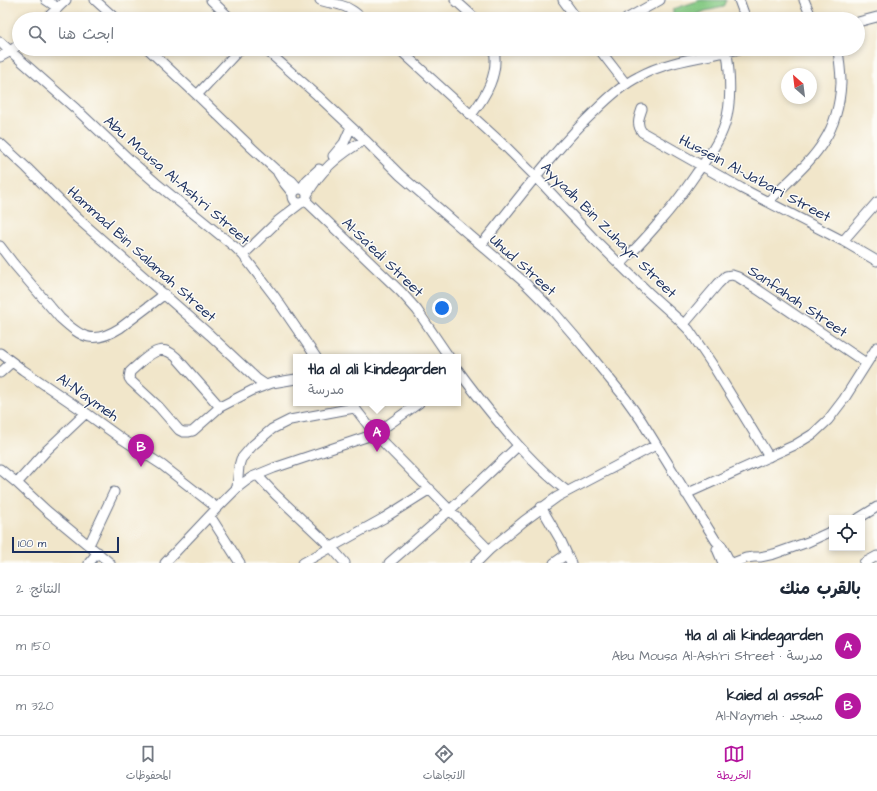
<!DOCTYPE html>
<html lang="ar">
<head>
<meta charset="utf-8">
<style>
	body { margin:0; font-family:"Architects Daughter","Playpen Sans Arabic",sans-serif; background:#f2f2f3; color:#1f2937; direction:rtl }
	.controls { position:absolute; right:12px; bottom:12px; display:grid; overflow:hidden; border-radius:0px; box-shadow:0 2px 6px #0003 }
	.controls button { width:36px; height:36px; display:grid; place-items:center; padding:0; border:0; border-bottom:1px solid #e0e1e3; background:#fff; color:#1f2937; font:20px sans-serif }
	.compass { position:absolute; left:781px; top:68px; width:36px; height:36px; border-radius:50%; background:#fff; box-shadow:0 2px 6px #0003; rotate:332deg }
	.scale { position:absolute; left:12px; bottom:10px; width:107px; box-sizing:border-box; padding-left:4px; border:2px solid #1b2f5e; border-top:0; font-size:11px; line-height:14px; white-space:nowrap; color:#1b2f5e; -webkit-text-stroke:3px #fdfcf7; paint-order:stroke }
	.you { position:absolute; left:442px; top:308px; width:14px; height:14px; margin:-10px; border:3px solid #fff; border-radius:50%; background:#1a73e8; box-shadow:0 0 0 6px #1a73e833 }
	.badge { display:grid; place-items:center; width:26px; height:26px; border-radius:50%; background:#b5179e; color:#fff; font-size:13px; font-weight:700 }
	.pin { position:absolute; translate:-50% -33px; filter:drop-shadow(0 1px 2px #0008) }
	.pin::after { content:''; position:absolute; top:21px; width:14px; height:12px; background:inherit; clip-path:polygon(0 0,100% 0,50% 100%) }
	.popup { position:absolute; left:293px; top:354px; width:168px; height:52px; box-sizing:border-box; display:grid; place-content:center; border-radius:0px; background:#fff; filter:drop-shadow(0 1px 3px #0005); font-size:13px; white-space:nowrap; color:#747a83 }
	.popup b { font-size:15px; color:#1f2937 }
	.popup::after { content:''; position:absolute; left:50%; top:100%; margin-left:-8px; border:8px solid transparent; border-top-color:#fff }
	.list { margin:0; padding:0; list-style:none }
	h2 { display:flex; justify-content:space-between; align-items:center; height:52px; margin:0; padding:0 16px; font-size:17px }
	h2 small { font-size:13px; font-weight:400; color:#747a83 }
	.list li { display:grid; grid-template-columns:26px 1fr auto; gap:12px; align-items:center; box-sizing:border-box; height:60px; padding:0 16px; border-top:1px solid #e0e1e3 }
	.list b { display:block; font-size:15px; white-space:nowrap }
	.list p { margin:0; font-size:13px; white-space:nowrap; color:#747a83 }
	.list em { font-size:13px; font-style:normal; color:#747a83 }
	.icon { flex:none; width:22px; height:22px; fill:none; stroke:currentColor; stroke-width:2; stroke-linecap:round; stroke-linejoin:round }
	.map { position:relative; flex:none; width:877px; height:563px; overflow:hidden; direction:ltr }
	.search { position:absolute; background:#fff; box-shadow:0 2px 6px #0003; left:12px; right:12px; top:12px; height:44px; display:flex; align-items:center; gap:10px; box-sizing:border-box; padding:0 14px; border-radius:22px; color:#747a83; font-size:15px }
	.sheet { height:172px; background:#fff }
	nav { display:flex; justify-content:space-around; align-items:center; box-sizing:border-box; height:56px; border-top:1px solid #e0e1e3; background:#fff; font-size:11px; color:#747a83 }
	nav a { display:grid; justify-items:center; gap:2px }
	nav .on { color:#b5179e }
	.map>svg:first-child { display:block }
</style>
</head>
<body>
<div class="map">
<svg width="877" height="563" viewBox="0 0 877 563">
	<rect width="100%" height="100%" fill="#fdfcf7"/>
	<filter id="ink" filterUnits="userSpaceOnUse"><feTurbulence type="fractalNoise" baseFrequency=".025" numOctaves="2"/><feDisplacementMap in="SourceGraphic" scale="8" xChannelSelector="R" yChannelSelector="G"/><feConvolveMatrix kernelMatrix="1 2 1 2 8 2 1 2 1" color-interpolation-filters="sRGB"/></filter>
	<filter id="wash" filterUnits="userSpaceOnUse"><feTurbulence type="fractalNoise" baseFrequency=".012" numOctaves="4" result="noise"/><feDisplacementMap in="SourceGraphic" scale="16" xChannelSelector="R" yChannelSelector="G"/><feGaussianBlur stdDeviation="0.9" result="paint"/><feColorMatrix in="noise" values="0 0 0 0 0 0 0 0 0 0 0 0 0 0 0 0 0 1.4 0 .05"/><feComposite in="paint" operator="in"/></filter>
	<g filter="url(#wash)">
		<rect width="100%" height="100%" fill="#f1e6ca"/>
		<!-- green -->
		<path fill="#85c983" stroke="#507c70" d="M701,0H727L724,7L705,11L692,17L679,19L673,18V9Z"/>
	</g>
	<g filter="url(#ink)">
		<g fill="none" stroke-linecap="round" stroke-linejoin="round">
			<defs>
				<path id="minor" d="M46,0L58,8
					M95,0L116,19
					M211,0L231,19
					M320,0C327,3 334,3 340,5C349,7 356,13 363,19
					M455,0L476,19
					M563,0L577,19
					M739,0L746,19
					M804,0L812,19
					M46,19L66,0
					M626,19L660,0
					M858,22L877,17
					M0,42L76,109L132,162L156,183L236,248L243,255L275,297L316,357
					M148,49L197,95L252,148L276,170L292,181L299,189
					M265,49L317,95L365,140L400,175L524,282L553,311L583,346L626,399L641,420L716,541L721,545L730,562
					M399,49L506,147L536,177L595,240L648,292L678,319L689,330L712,364L769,457
					M599,49L626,84
					M0,57L11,51L19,44
					M197,95L240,49
					M642,109C639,118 636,124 642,132L741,188L843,241L877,261
					M471,115C486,96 499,74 494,49
					M0,143L27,168L76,217L210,335L257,379L266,385
					M333,156L344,143L351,127
					M278,173L285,184L293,194
					M293 196a7 7 0 1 1 14 0a7 7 0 1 1-14 0Z
					M301,189L307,180L319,169
					M307,195C320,170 341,153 365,140
					M306,201L401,292L417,310L449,357
					M768,202C786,183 811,163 824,141C835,124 840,102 841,83C841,71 839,60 838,49
					M843,241L877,202
					M481,245C518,200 553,151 595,111C608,98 622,85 638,77C667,60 707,57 740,49
					M0,246L13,263L60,318C82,338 93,345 120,328L165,294
					M243,255L279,220L301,203
					M620,265C634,250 648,236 661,220C674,206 685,190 696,174C706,160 720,141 725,124C732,101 730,76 727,52
					M684,324L718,284L726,276L732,275L738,277L757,289L866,363
					M0,353L23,370L86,413L122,439L162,465L217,508
					M458,370C470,387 483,403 496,419C517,445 540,471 567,491
					M0,373L12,362
					M351,403L375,434L489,550
					M220,407L176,357C163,345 154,351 142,361C138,365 134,368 130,372L129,378L131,381L159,407L179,430L183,432H189L193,431L220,407L253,390L272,383L296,379
					M0,469L17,483L47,511L110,563
					M257,475L275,494L332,548L345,563
					M17,483L47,450L86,413
					M237,488L239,466L241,459L253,445L272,429L290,420L354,408
					M686,494L795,445L813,434L828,420L844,399L877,347
					M541,507L561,541L571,563
					M210,516L240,563
					M859,518L877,507
					M89,545L114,492
					M717,549L723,563
					M89,563L98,552
					M165,563L217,508L237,488L246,481L252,477L274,468L375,434L419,403
					M303,563L384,518L430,489
					M389,563L450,510L518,446
					M476,563L489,550L524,521L557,497L656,445
					M554,563L567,554
					M733,563L746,558L754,557H760L774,554L808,542L832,531
					M864,563L877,556"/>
			</defs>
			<!-- minor casing -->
			<use href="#minor" stroke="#666f84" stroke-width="11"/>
			<!-- minor -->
			<use href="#minor" stroke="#fff" stroke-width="9"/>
		</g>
	</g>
	<g text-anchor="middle" stroke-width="3" stroke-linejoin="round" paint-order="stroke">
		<!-- street labels -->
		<g font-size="15" fill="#1b2f5e" stroke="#fdfcf7">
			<text transform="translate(755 178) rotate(28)" y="5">Hussein Al-Ja'bari Street</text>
			<text transform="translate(177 180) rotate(41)" y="5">Abu Mousa Al-Ash'ri Street</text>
			<text transform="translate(609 230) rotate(45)" y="5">Ayyadh Bin Zuhayr Street</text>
			<text transform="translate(142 254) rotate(42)" y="5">Hammad Bin Salamah Street</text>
			<text transform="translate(383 257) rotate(44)" y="5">Al-Sa'edi Street</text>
			<text transform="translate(523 265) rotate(42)" y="5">Uhud Street</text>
			<text transform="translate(798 301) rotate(34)" y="5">Sanfahah Street</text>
			<text transform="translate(88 397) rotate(35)" y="5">Al-N'aymeh</text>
		</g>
	</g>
</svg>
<div class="controls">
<button><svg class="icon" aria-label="locate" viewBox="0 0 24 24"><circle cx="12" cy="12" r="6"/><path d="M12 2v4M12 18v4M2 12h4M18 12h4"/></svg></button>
</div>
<svg class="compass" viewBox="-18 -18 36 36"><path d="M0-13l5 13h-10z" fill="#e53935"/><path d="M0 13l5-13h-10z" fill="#747a83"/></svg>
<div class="scale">100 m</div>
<div class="you"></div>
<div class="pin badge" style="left:377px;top:452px">A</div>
<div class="popup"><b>tla al ali kindegarden</b>مدرسة</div>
<div class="pin badge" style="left:141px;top:467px">B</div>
<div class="search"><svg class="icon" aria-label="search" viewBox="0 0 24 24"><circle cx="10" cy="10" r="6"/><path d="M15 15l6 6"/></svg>ابحث هنا</div>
</div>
<section class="sheet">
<h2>بالقرب منك<small>النتائج: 2</small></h2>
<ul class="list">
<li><span class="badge">A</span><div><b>tla al ali kindegarden</b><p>مدرسة · Abu Mousa Al-Ash'ri Street</p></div><em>150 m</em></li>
<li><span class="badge">B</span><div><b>kaied al assaf</b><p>مسجد · Al-N'aymeh</p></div><em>320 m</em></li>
</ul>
</section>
<nav>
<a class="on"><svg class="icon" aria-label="map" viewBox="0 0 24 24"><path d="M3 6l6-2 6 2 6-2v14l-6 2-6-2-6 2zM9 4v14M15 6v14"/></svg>الخريطة</a>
<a><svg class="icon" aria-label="directions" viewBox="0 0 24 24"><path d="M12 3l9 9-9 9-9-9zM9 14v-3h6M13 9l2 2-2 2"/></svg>الاتجاهات</a>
<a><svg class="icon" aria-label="saved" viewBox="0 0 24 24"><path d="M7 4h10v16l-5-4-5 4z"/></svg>المحفوظات</a>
</nav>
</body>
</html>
